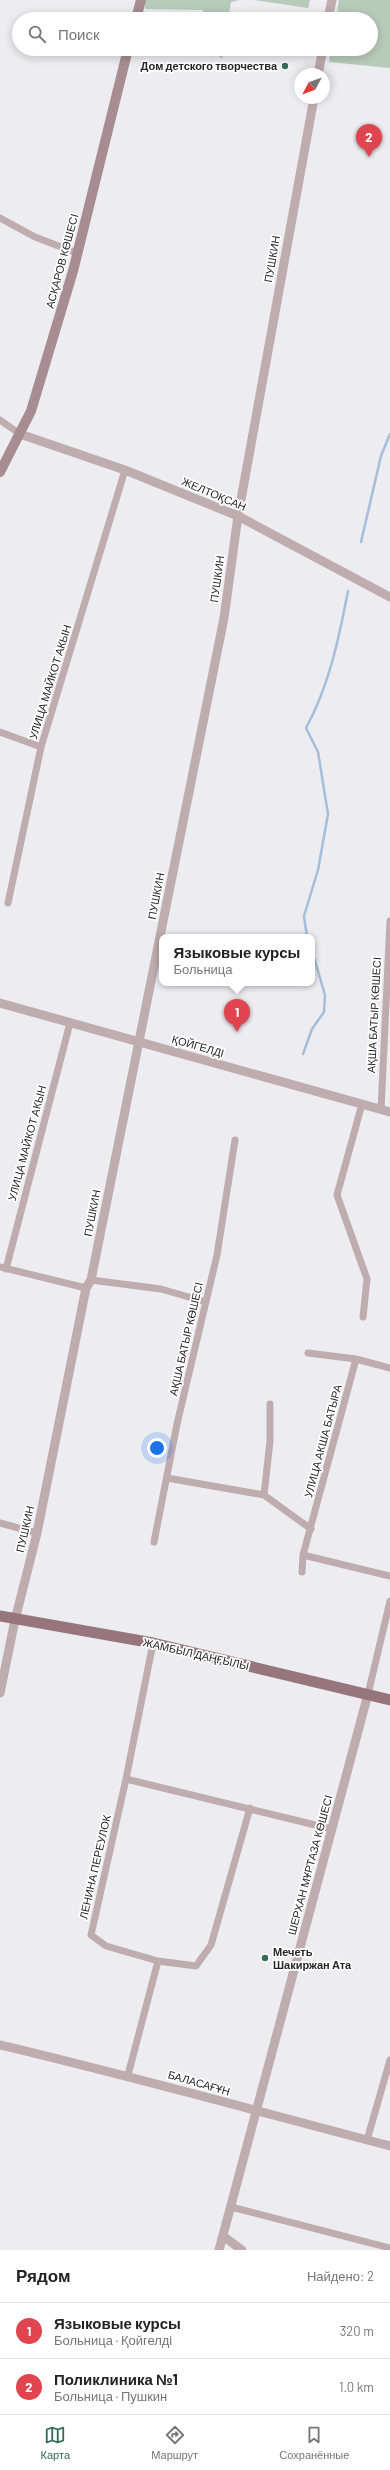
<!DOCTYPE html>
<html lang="ru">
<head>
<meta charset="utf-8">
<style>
	body { margin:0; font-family:Barlow,sans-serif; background:#f2f2f2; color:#222 }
	.compass { position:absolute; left:294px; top:68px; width:36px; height:36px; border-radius:50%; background:#fff; box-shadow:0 2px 10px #0003; rotate:229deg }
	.you { position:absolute; left:157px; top:1448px; width:14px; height:14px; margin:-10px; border:3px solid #fff; border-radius:50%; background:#1a73e8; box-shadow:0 0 0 6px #1a73e833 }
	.badge { display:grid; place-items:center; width:26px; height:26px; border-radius:50%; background:#356d54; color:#fff; font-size:13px; font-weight:700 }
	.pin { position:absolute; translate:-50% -33px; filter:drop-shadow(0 1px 2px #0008) }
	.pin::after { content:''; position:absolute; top:21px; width:14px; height:12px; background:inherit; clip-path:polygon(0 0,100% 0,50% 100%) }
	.popup { position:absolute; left:159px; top:934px; width:156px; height:52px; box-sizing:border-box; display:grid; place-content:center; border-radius:8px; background:#fff; filter:drop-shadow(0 1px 3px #0005); font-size:13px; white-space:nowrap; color:#767676 }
	.popup b { font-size:15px; color:#222 }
	.popup::after { content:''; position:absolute; left:50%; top:100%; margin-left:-8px; border:8px solid transparent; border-top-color:#fff }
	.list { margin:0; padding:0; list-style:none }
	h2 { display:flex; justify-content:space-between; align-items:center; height:52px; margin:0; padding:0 16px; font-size:17px }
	h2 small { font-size:13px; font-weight:400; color:#767676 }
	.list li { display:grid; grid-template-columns:26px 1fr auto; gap:12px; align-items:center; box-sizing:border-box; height:56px; padding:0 16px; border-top:1px solid #e0e0e0 }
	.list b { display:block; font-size:15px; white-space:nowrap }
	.list p { margin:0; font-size:13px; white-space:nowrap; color:#767676 }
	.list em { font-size:13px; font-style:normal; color:#767676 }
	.icon { flex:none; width:22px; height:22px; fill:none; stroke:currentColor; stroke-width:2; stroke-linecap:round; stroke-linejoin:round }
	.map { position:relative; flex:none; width:390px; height:2250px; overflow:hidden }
	.search { position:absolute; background:#fff; box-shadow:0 2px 10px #0003; left:12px; right:12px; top:12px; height:44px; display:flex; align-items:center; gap:10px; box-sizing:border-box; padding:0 14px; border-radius:22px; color:#767676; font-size:15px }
	.sheet { height:164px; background:#fff }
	nav { display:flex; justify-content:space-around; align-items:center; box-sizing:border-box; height:56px; border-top:1px solid #e0e0e0; background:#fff; font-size:11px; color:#767676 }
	nav a { display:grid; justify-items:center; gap:2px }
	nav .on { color:#356d54 }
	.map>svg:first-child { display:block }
</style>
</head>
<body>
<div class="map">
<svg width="390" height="2250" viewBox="0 0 390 2250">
	<rect width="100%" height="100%" fill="#ececf1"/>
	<!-- green -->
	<path fill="#b7cbbb" d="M145,0H239L231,2L228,19H203V10L145,9Z
		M254,0H310L308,8Z
		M339,0H390V68L329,62L331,49H371V19H336Z
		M210,49H224L222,59Z"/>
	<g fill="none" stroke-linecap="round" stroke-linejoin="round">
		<!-- stream -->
		<path stroke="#a5bed9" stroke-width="2.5" d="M361,542L381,456L390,434
			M307,937L304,916L318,870L328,814L318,752L306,728C329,686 339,638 348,591
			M303,1054L312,1029L324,1012L325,995L312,951"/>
		<!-- minor -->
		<path stroke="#bfacaf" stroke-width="7" d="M0,218L35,237L77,253
			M0,420L20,434
			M0,732L41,747
			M8,903L41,747L125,470
			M362,1104L337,1195L367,1279L363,1317
			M381,1110L390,921
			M0,1267L86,1288
			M6,1269L70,1023
			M91,1280L161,1289L206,1302
			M308,1353L356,1359L390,1368
			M167,1478L264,1495L311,1529
			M264,1495L270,1441V1404
			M0,1523L37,1533
			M154,1542L177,1424L217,1255L235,1140
			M303,1555L390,1576
			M302,1572L303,1555L356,1359
			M153,1643L126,1779L91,1935L106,1946L158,1961
			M368,1694L390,1601
			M126,1779L332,1829
			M128,2075L158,1961L196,1966L211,1945L250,1808
			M367,2140L390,2060
			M231,2207L390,2248"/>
		<!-- tertiary -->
		<path stroke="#bfacaf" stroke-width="9" d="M328,19L332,0
			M318,74L323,49
			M20,434L125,470L238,516L390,597
			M0,1003L390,1112
			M0,1693L15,1620L37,1533L86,1288L91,1280L224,618L238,516L314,98
			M0,2045C131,2076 260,2112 390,2146
			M223,2236L242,2250
			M219,2250L368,1694"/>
		<!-- secondary -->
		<path stroke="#a78d91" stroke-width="10" d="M136,19L141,0
			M0,472L31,411L73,271L128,49"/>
		<!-- primary -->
		<path stroke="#96767c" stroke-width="11" d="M0,1616L153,1643L390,1700"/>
	</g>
	<!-- markers -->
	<g fill="#356d54" stroke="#fff" stroke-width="1.5">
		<circle cx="285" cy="66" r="4"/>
		<circle cx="265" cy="1958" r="4"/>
	</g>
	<g text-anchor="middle" stroke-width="3.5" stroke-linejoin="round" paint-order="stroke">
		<!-- poi labels -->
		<g font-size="11" font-weight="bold" fill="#272729" stroke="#fff" text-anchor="end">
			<text x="277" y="70">Дом детского творчества</text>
			<text x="273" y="1956" text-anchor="start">Мечеть<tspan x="273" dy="13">Шакиржан Ата</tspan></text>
		</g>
		<!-- street labels -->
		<g font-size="11" fill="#272729" stroke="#fff">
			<text transform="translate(272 259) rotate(-80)" y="4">ПУШКИН</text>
			<text transform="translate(62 261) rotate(-75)" y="4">АСҚАРОВ КӨШЕСІ</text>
			<text transform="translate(214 494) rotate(23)" y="4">ЖЕЛТОҚСАН</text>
			<text transform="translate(217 579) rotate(-82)" y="4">ПУШКИН</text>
			<text transform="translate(50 682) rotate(-73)" y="4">УЛИЦА МАЙКОТ АКЫН</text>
			<text transform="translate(156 896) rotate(-79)" y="4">ПУШКИН</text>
			<text transform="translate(374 1015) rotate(-87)" y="4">АҚША БАТЫР КӨШЕСІ</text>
			<text transform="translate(198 1046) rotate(16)" y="4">ҚОЙГЕЛДІ</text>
			<text transform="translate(27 1143) rotate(-75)" y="4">УЛИЦА МАЙКОТ АКЫН</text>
			<text transform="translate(92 1213) rotate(-79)" y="4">ПУШКИН</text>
			<text transform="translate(186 1339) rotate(-77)" y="4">АҚША БАТЫР КӨШЕСІ</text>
			<text transform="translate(323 1441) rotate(-75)" y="4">УЛИЦА АКША БАТЫРА</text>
			<text transform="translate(25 1529) rotate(-77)" y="4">ПУШКИН</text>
			<text transform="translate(196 1654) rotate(13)" y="4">ЖАМБЫЛ ДАҢҒЫЛЫ</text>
			<text transform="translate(310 1865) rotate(-75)" y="4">ШЕРХАН МҰРТАЗА КӨШЕСІ</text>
			<text transform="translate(95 1867) rotate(-77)" y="4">ЛЕНИНА ПЕРЕУЛОК</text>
			<text transform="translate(199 2083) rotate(16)" y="4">БАЛАСАҒҰН</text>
		</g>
	</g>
</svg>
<svg class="compass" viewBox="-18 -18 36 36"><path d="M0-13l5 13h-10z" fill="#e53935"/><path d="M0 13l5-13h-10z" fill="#767676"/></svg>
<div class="you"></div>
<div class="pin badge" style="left:237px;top:1032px;background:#e0444e">1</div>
<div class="popup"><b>Языковые курсы</b>Больница</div>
<div class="pin badge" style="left:369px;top:157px;background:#e0444e">2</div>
<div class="search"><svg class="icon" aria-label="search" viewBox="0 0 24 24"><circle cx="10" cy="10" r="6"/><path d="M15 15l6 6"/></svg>Поиск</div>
</div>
<section class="sheet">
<h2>Рядом<small>Найдено: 2</small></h2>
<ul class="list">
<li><span class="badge" style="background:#e0444e">1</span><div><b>Языковые курсы</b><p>Больница · Қойгелді</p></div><em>320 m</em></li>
<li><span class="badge" style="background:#e0444e">2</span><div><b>Поликлиника №1</b><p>Больница · Пушкин</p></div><em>1.0 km</em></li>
</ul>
</section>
<nav>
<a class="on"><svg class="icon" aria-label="map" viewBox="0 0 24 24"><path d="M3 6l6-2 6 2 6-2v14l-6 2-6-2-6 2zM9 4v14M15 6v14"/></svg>Карта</a>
<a><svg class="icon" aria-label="directions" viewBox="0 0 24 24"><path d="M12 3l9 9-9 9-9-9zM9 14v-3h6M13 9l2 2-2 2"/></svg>Маршрут</a>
<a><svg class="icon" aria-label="saved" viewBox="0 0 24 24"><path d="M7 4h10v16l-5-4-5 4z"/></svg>Сохранённые</a>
</nav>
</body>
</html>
